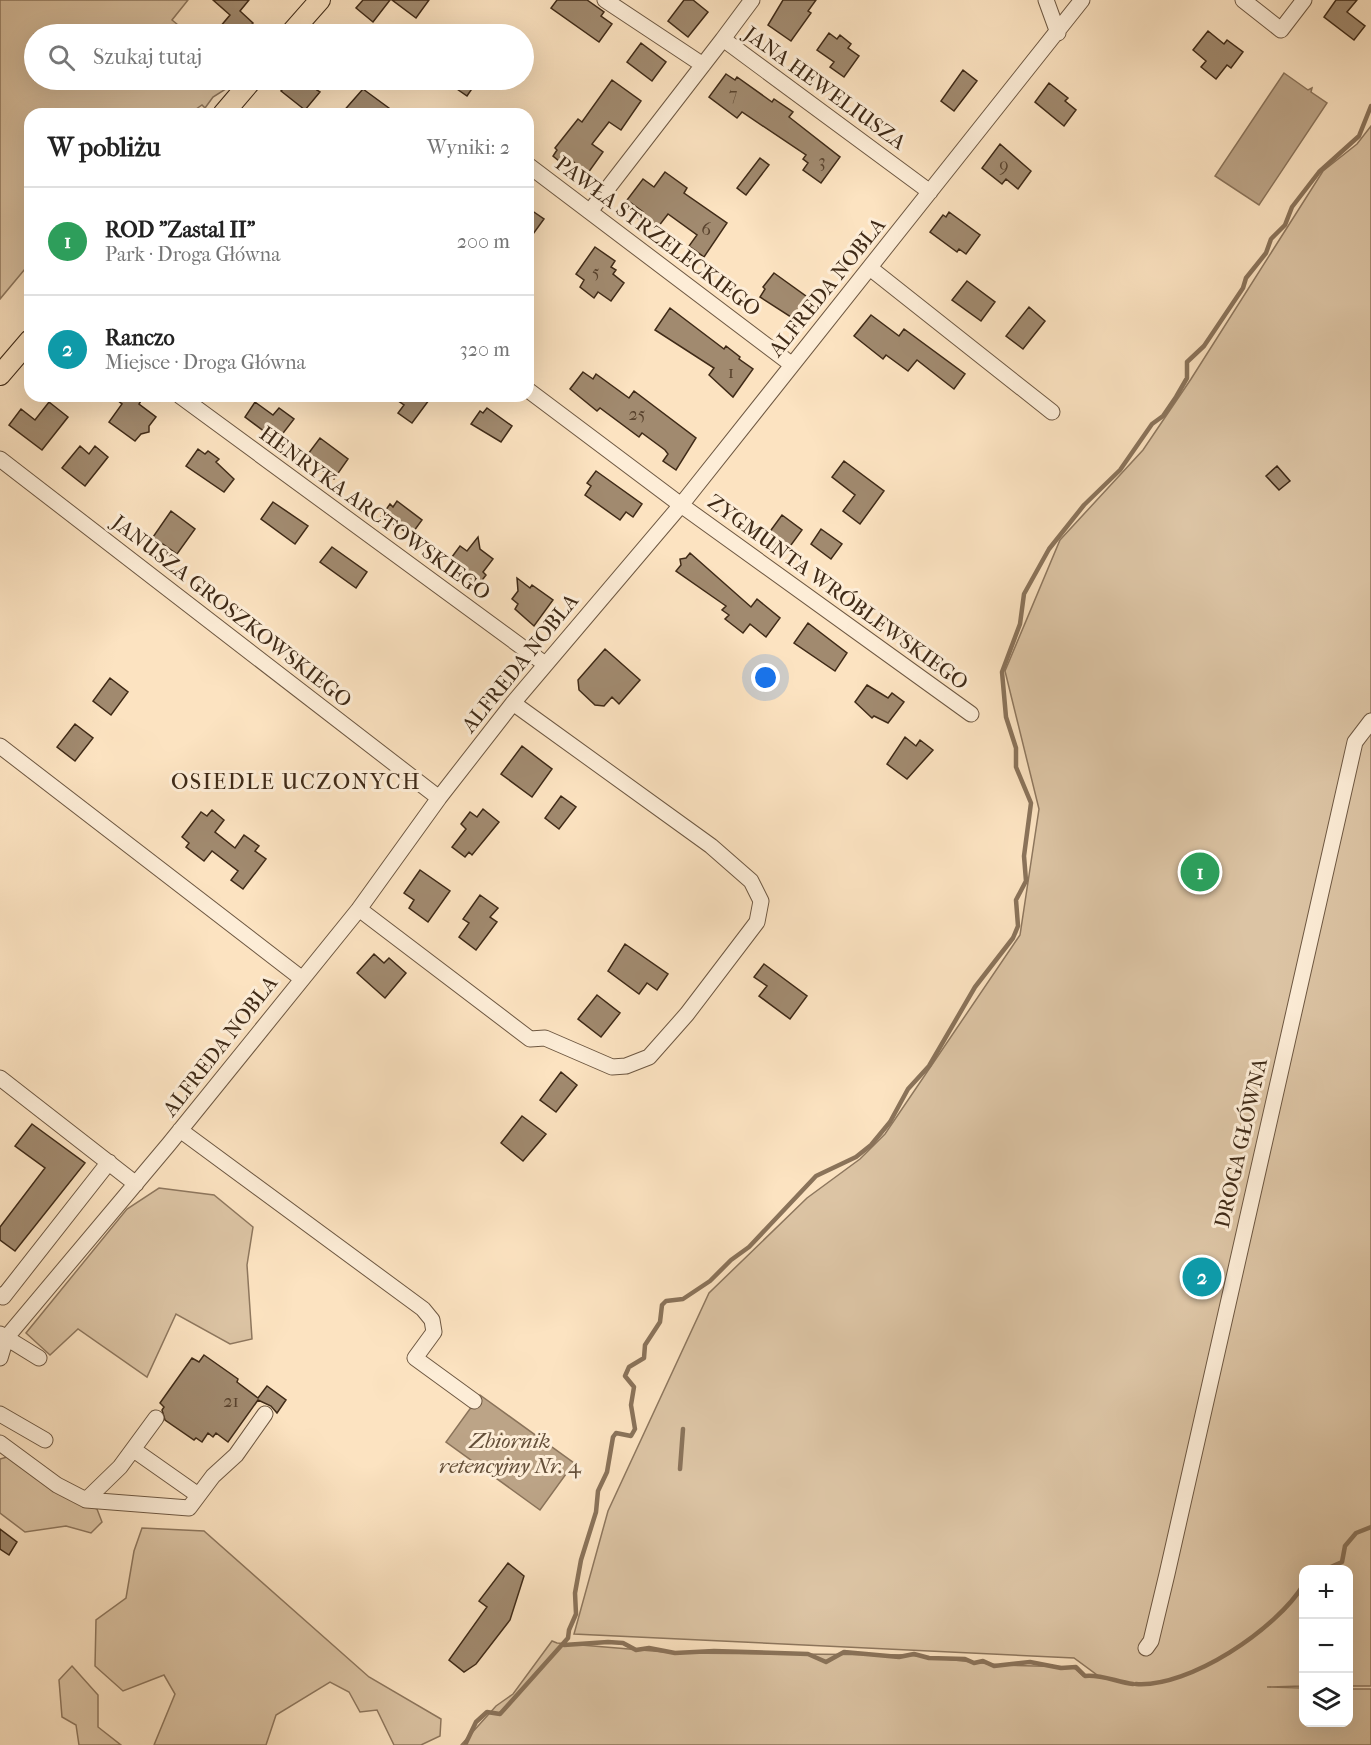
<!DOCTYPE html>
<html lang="pl">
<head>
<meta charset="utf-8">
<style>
	body { margin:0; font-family:"IM FELL French Canon",serif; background:#f6f6f6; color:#222 }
	.controls { position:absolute; right:18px; bottom:18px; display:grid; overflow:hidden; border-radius:12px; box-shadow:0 6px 24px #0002 }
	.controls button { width:54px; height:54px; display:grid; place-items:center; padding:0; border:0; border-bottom:2px solid #e0e0e0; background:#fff; color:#222; font:30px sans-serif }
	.you { position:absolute; left:766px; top:678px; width:21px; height:21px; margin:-15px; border:4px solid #fff; border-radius:50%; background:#1a73e8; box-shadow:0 0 0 9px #1a73e833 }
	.badge { display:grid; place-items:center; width:39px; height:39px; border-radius:50%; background:#8f2418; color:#fff; font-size:20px; font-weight:700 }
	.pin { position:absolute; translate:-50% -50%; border:3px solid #fff; box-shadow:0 2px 6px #0006 }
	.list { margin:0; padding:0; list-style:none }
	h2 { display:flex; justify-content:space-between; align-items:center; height:78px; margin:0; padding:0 24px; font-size:26px }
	h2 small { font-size:20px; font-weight:400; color:#767676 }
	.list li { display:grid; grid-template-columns:39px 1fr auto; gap:18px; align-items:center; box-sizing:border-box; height:108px; padding:0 24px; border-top:2px solid #e0e0e0 }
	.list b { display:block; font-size:22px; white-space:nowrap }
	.list p { margin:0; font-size:20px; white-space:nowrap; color:#767676 }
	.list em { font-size:20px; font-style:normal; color:#767676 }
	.icon { flex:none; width:33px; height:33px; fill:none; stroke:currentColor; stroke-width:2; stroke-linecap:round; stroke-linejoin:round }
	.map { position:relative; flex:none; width:1371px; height:1745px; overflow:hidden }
	.search { position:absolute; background:#fff; box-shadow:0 6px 24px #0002; left:24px; top:24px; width:510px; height:66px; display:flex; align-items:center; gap:15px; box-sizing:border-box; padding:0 21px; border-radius:33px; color:#767676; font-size:22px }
	.panel { position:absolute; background:#fff; box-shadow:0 6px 24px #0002; left:24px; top:108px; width:510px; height:294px; border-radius:18px }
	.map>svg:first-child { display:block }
</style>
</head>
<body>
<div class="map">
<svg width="1371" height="1745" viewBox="0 0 1371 1745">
	<rect width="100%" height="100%" fill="#fce3c1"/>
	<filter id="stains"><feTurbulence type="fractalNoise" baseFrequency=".00333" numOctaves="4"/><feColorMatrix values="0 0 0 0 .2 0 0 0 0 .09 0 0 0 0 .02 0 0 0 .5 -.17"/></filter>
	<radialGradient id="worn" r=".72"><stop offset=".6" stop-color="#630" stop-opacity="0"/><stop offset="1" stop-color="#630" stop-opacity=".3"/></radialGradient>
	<!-- green -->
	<path fill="#dcc4a4" stroke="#8e775e" stroke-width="1.5" d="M0,0H188L172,20L189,34H34V80H240L213,97L205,108L202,105L189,114H30V263L0,299Z
		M1371,126V1686H1349L1348,1570H1304L1303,1686L1267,1687L1303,1688L1304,1722H1348L1349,1689H1371V1745H461L496,1706L513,1694L552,1641L557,1643L677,1653L908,1655L1000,1665L1073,1667L1083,1676L1097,1675L1074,1658L574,1634L608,1511L709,1293L807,1198L860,1159L885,1134L1020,935L1039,809L1005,671L1060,540L1143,450L1191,379L1323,171L1357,144Z
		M159,1188L214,1195L253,1227L247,1265L252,1339L230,1344L176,1314L147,1377L78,1329L50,1355L26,1333L127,1209Z
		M7,1457L53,1491L97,1509L102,1522L91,1533L66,1526L25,1532L0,1513V1459Z
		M142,1528L204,1531L369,1677L441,1719L440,1736L421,1745H394L377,1710L360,1712L349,1692L330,1682L276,1715L266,1745H154L175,1694L164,1675L123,1691L95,1666L96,1620L126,1598L134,1551Z
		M72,1666L98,1695V1727L121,1745H79L76,1725L62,1717L59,1680Z"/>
	<!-- water -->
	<path fill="#bca487" stroke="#8a735a" stroke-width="1.5" d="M1284,73L1308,90L1312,88L1311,92L1327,103L1259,205L1215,176Z
		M480,1395L574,1463L540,1510L446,1442Z"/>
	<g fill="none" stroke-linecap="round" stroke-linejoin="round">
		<!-- stream -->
		<path stroke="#8a735a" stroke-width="4.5" d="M680,1469L683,1429
			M1324,1570L1342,1562L1345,1546L1356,1533L1371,1527
			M564,1645L608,1642L623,1643L636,1650L649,1648L675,1653L714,1651L808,1654L826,1662L844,1652L899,1657L914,1654L929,1658L965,1659L974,1663L983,1661L994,1666L1030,1662L1061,1668L1076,1667L1085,1676C1100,1674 1117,1682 1133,1684
			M1136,1684C1189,1688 1277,1629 1304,1584
			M465,1745L476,1722L487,1712L500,1714L568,1638L569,1630L576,1614L575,1593L581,1560L596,1512L598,1491L607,1472L613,1437L616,1433L631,1436L635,1429L631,1405L634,1387L625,1376L629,1367L644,1358L645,1345L660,1322L662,1305L666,1301L683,1299L710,1281L731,1260L749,1247L816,1176L856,1157L871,1145L890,1122L908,1089L929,1066L975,987L1013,938L1018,926L1016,900L1026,881L1024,856L1031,803L1016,767V748L1006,717L1002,672L1020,624L1024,594L1049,549L1084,505L1120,470L1152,424L1163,416L1176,397L1187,378V362L1204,346L1243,288L1246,278L1266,253L1271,239L1285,225L1292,207L1319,172L1359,136L1371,106"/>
	</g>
	<!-- building -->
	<path fill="#a18a6f" stroke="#3f2a17" stroke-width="1.5" d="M213,0H249L240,11L253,23L242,34H229L220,27L230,15Z
		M363,0H390L373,22L356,8Z
		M392,0H429L416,18Z
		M557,0H587L604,12L601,16L612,24L599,42L551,8Z
		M684,0H693L708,12L688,37L668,21Z
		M783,0H816L808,11L811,13L791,41L768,25Z
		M1336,0H1357L1347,12L1365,26L1354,40L1324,17Z
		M1208,31L1224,44L1227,40L1243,52L1231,68L1227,65L1216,79L1201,67L1206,61L1193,50Z
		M829,33L837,39L840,35L851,44L848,48L859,56L844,77L830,67L834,62L817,50Z
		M641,43L666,62L652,81L627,62Z
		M963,70L977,81L954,111L941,101Z
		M726,74L735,80L737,77L772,102L774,99L793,112L789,117L840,157L821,183L803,170L808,163L803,159L806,155L742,112L737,118L709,97Z
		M291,80H326L317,90L320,92L305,110L281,91Z
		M444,80H478L467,96Z
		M612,80L641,101L621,130L609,122L592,144L603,152L588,173L570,159L565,166L553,156L557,150L555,148L578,119L582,122Z
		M1049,83L1068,98L1065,101L1076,110L1064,126L1035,102Z
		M363,89L397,114H341Z
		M1000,144L1031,171L1018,189L1006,179L1002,184L982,168Z
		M760,158L769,165L746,195L737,188Z
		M665,172L687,188L684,193L727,223L704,257L689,246L697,235L668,214L655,231L638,218L643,212L627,200L643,179L654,187Z
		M528,208L544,219L528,241Z
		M949,212L980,235L966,254L959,249L957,252L930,232L943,215L946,217Z
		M595,247L615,261L611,267L616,270L613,274L624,283L611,301L598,292L594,298L580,287L584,280L576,274Z
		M774,273L810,299L794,319L760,297L765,289L763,287Z
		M967,281L995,302L981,321L952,300Z
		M1029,307L1045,321L1023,349L1006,336Z
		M670,308L724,349L726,346L740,357L739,359L753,369L733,397L709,375L714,368L655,330Z
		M871,315L899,336L904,329L965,374L954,389L917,360L908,371L886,355L883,359L854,336Z
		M583,372L593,379L596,374L629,398L634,391L696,438L676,470L663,461L668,454L665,450L642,433L639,437L600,408L597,411L570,389Z
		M112,396H144L139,404L156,417L149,426V432L141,434L135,441L109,422L122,404Z
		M391,396H432L412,423L398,413L404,405Z
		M49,402L68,417L42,450L9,425L21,409L35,420Z
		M255,402L273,415L279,408L294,419L277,441L245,417Z
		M487,408L512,426L501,442L471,424L480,411L483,413Z
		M320,438L348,459L334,479L305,458Z
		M80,446L89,454L95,446L108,457L85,486L62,468Z
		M198,449L205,454L208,451L219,459L216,462L234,479L224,492L186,466Z
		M844,461L884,491L860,524L843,511L855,495L832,477Z
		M1277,466L1290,481L1279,490L1266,476Z
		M596,471L642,504L633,517L626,512L620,520L585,495L591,486L587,483Z
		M397,501L422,520L411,535L381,517L390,504L393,507Z
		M273,502L308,526L295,544L261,519Z
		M171,511L195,529L177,554L153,537Z
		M782,515L802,530L783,556L763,541Z
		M821,529L842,544L831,559L811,544Z
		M478,537L480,549L493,559L483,572L486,575L477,587L449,561L460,546L467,551Z
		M332,547L367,572L356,588L320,562Z
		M690,553L751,607L757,599L780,618L766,637L750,624L743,633L725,619L729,615L722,610L726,606L676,571L681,565L680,559L686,558Z
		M517,578L530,588L532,585L553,600L534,626L515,609L518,604L512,599L518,591Z
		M808,623L847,653L835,671L794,643Z
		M605,649L640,680L619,704L612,697L604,706L595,705L579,690L578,680Z
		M110,678L128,692L111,715L93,701Z
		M867,685L888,698L892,693L904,702L888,723L874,716L872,718L855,702Z
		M75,724L93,738L75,761L57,747Z
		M905,737L916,746L920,740L933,750L907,779L887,764Z
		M522,746L552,769L532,797L501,774Z
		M561,796L576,807L559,829L545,818Z
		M483,809L499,822L472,855L469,852L465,857L452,847L466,829L461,824L470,812L477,817Z
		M212,810L224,820L215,832L235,848L244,835L259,846L255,851L266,859L243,889L231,880L238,871L212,851L204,861L186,847L189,843L182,837L201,812L207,816Z
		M420,870L450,891L428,922L409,908L414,900L404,893Z
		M480,895L498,908L490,917L497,922L476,950L459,937L469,923L463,919Z
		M625,944L668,974L657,990L647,983L639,994L608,971Z
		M374,954L384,963L389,958L406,973L385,998L357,973Z
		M764,964L807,996L790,1019L759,996L767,986L754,977Z
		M597,995L620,1013L601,1037L578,1019Z
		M561,1072L577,1085L556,1112L540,1100Z
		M522,1116L546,1134L523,1161L501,1143Z
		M32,1124L85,1163L15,1251L0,1240V1227L45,1168L15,1146Z
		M1196,1268L1212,1272L1208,1286L1193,1282Z
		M204,1355L238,1379L237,1382L258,1398L267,1386L286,1400L277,1413L271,1406L258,1400L228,1442L216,1433L213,1437L208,1433L202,1442L196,1438L194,1440L165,1420L162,1410L164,1407L160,1403L192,1358L199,1362Z
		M0,1529L17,1542L9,1555L0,1549Z
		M508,1563L524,1576L510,1620L476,1664L464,1672L449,1660L487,1607L479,1601Z"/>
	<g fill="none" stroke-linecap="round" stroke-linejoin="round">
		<defs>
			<path id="minor" d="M605,0L703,65
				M1046,0L1058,33
				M1243,0L1281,30L1304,0
				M723,39L752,0
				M528,165L791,364
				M591,210L723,39L930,192
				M870,268L1052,412
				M528,390L681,505L971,714
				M180,396L545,664
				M0,459L439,798
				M0,746L301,978
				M359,909L530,1039L545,1038L612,1067L626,1066L649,1057L687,1014L757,922L761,901L751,881L711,846L513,703
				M0,1078L136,1184
				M180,1130L423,1309L432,1320L434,1332L415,1358L474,1401
				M0,1295L3,1297L109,1162
				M0,1334L39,1358
				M0,1358L6,1338L169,1144L359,909L439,798L513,703L681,505L1082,0
				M0,1414L45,1440
				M0,1443L57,1485L86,1500L189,1508L213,1476L236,1455L265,1414
				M134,1450L198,1495
				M86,1500L120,1467L156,1418
				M1146,1648L1151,1641L1167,1574L1355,742L1371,721"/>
			<path id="major" d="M290,34L320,0
				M223,114L252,80
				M0,375L30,340"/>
		</defs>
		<!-- minor casing -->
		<use href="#minor" stroke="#6e5842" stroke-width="17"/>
		<!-- major casing -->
		<use href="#major" stroke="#3f2a17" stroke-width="22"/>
		<!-- minor -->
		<use href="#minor" stroke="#fdedd7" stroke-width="15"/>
		<!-- major -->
		<use href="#major" stroke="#fce3c1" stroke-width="20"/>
	</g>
	<g text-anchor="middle" stroke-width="6" stroke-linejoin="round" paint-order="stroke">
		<!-- number labels -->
		<g font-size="18" fill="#58422d">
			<text x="733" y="100">7</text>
			<text x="822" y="167">3</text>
			<text x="1004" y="171">9</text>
			<text x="706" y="235">6</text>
			<text x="596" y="278">5</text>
			<text x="731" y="378">1</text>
			<text x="637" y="420">25</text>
			<text x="231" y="1407">21</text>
		</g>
		<!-- street labels -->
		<g font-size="21" fill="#3f2a17" stroke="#fdedd7">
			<text transform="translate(825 88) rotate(36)" y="7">JANA HEWELIUSZA</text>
			<text transform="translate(658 236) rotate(37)" y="7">PAWŁA STRZELECKIEGO</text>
			<text transform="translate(827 287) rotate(-51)" y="7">ALFREDA NOBLA</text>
			<text transform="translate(375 513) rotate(36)" y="7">HENRYKA ARCTOWSKIEGO</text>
			<text transform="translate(838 592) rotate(36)" y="7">ZYGMUNTA WRÓBLEWSKIEGO</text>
			<text transform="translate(232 611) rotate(38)" y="7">JANUSZA GROSZKOWSKIEGO</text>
			<text transform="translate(520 663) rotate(-51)" y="7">ALFREDA NOBLA</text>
			<text transform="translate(220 1046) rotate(-52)" y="7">ALFREDA NOBLA</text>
			<text transform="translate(1241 1143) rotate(-77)" y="7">DROGA GŁÓWNA</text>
		</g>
		<!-- neighbourhood labels -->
		<g font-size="22" letter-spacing="1.5" fill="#3f2a17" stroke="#fdedd7">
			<text x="296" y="789">OSIEDLE UCZONYCH</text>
		</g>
		<!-- water labels -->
		<g font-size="22" font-style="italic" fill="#644f39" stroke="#fdedd7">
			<text x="510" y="1448">Zbiornik<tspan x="510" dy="25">retencyjny Nr. 4</tspan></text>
		</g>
	</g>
	<rect width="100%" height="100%" filter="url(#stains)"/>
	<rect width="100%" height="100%" fill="url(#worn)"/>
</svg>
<div class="controls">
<button>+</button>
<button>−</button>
<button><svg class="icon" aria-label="layers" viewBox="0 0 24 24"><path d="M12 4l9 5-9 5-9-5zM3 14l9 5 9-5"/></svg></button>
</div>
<div class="you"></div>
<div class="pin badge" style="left:1200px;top:872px;background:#2e9e5b">1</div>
<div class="pin badge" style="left:1202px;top:1277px;background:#0f9aa8">2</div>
<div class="search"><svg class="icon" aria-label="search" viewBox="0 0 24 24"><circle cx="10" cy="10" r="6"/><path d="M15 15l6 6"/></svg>Szukaj tutaj</div>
<section class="panel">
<h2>W pobliżu<small>Wyniki: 2</small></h2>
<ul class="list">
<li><span class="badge" style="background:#2e9e5b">1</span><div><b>ROD &quot;Zastal II&quot;</b><p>Park · Droga Główna</p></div><em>200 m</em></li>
<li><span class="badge" style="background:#0f9aa8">2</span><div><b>Ranczo</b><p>Miejsce · Droga Główna</p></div><em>320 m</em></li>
</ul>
</section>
</div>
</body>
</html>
